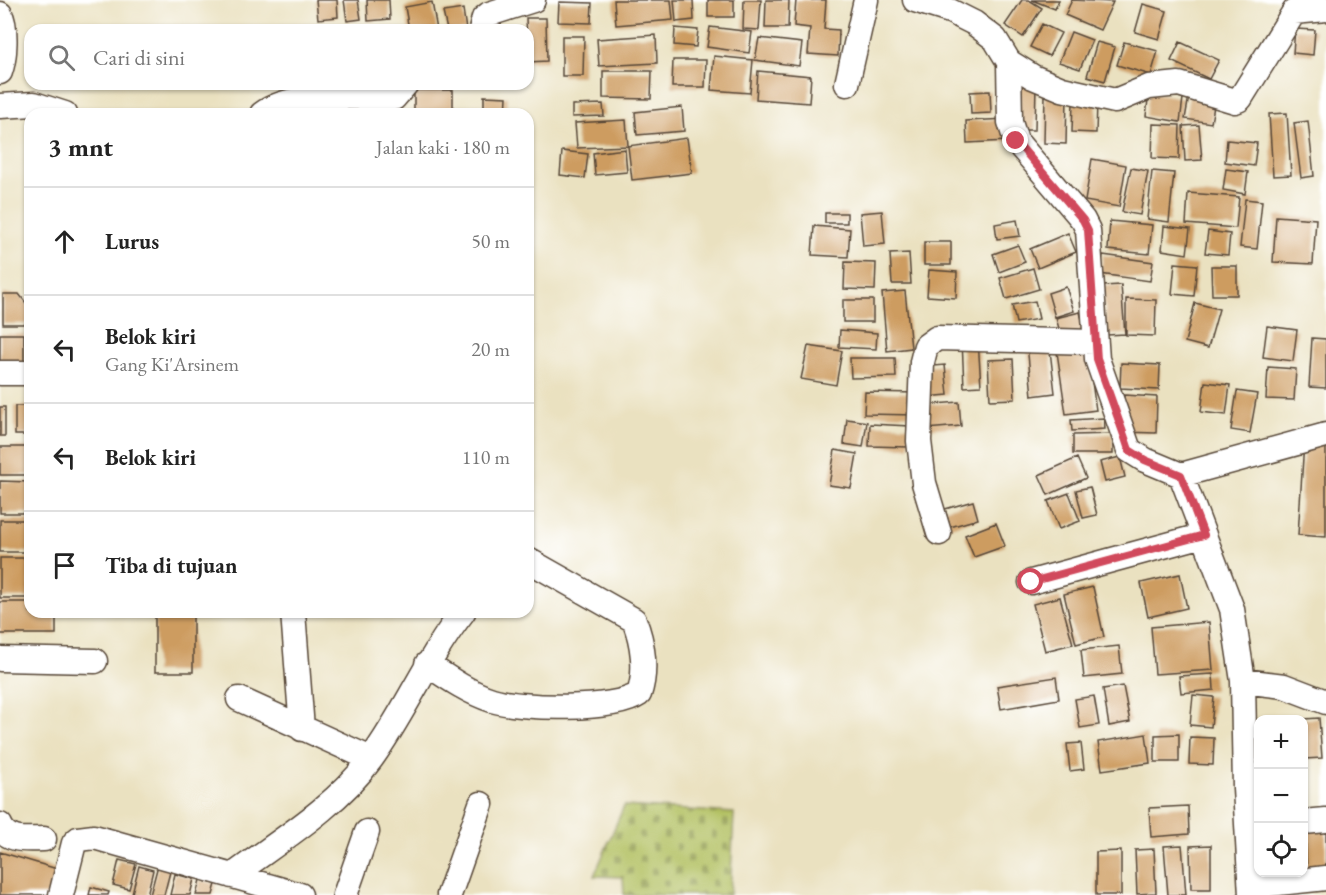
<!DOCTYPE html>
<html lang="id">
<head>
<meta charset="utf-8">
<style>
	body { margin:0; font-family:"EB Garamond",serif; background:#f6f6f6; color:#222 }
	.controls { position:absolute; right:18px; bottom:18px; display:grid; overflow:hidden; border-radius:12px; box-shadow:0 2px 4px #0004 }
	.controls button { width:54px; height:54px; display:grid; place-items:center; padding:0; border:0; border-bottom:2px solid #e0e0e0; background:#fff; color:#222; font:30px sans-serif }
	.stop { position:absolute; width:18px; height:18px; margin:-14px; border:4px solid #d1495b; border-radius:50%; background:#fff }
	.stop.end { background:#d1495b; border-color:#fff; box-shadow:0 2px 6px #0008 }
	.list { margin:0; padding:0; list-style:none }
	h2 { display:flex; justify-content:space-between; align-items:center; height:78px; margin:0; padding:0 24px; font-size:26px }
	h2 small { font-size:20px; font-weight:400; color:#767676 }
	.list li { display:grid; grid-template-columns:39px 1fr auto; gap:18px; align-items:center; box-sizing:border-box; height:108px; padding:0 24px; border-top:2px solid #e0e0e0 }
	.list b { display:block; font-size:22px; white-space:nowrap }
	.list p { margin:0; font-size:20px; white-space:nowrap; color:#767676 }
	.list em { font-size:20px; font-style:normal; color:#767676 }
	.icon { flex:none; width:33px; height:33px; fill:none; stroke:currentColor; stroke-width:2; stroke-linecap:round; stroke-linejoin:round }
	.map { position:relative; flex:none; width:1326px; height:895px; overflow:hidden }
	.search { position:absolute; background:#fff; box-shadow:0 2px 4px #0004; left:24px; top:24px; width:510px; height:66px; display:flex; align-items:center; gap:15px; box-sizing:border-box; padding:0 21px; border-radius:18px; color:#767676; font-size:22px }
	.panel { position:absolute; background:#fff; box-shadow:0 2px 4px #0004; left:24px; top:108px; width:510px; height:510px; border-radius:18px }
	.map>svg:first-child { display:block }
</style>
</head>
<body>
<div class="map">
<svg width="1326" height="895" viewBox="0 0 1326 895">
	<defs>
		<pattern id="cemetery-stones" width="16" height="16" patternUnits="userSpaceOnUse" patternTransform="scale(1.5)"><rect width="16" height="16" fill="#b3c163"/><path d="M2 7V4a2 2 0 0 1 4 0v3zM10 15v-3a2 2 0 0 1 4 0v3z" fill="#939d51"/></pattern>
	</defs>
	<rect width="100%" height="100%" fill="#fff"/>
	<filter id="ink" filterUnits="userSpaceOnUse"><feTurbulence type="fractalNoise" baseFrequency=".0167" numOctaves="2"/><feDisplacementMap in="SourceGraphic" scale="12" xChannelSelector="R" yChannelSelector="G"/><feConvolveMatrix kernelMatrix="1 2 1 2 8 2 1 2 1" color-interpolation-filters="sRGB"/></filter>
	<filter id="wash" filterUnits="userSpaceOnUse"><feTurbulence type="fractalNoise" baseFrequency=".008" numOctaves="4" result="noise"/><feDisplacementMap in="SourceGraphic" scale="24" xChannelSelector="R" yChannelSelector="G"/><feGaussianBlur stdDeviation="1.35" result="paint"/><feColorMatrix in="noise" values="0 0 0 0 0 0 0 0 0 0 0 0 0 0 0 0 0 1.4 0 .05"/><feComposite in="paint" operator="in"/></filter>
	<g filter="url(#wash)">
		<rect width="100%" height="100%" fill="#eae1c0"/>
		<!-- cemetery -->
		<path fill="url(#cemetery-stones)" stroke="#777640" stroke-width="1.5" d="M624,806L734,813L730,895H624L623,877L594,876Z"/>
		<g id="blocks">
			<!-- building -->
			<path fill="#cd9c61" d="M316,0H337L338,17L318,19Z
				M344,0H358L361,19L347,21Z
				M367,0H389L390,19L368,21Z
				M614,0H671L673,20L616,25Z
				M674,0H693L694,20L676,22Z
				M708,0H734V17H708Z
				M744,0H761L759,30L743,29Z
				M766,0H789L788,28H765Z
				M796,0H826L824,29L839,30L838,56L808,54L810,28L794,26Z
				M1022,0H1029L1042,8L1023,37L1005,25Z
				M1032,0H1059L1055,9Z
				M1072,0L1113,2L1100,30L1065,15Z
				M432,2L437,30H409L405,7Z
				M559,2L592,3L591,23L558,22Z
				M1143,4L1167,11L1159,39L1135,32Z
				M463,9L466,30H447L443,12Z
				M526,18H546L547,61L528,62Z
				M1042,24L1061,33L1049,56L1030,47Z
				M710,27L752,32L749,53L707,47Z
				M675,28L698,30L696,47L674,45Z
				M1295,29L1315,30L1313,55L1293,53Z
				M1071,32L1092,40L1080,69L1059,62Z
				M656,35L657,63L599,66L597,39Z
				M562,36H584L583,76H562Z
				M759,38L802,43L799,66L755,60Z
				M1097,42L1115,47L1105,81L1087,76Z
				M1124,42L1158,51L1151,75L1117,65Z
				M1180,42L1219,60L1209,79L1171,61Z
				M714,56L753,60L750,93L711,90Z
				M673,60H706L705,87H672Z
				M603,71H652L651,99L603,98Z
				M758,71L811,76L809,103L756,99Z
				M1020,82L1036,83L1035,130H1019Z
				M414,90H453V114H414Z
				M990,91L991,113L971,114L970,92Z
				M1149,92L1183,98L1180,122L1146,116Z
				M1045,94H1067L1066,144L1044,143Z
				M484,96L507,97L506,114H484Z
				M1189,96L1215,100L1211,123L1185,119Z
				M1073,102L1097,103L1096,133L1072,132Z
				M603,104L604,116L572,117V105Z
				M682,107L684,131L637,135L635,112Z
				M1287,113L1291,175L1273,176L1269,114Z
				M1007,119L1008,141L967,143L966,121Z
				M626,120L628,146L687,138L692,173L632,180L628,146L577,148L575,123Z
				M1308,121L1314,176L1301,178L1294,123Z
				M1153,124L1180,125L1179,159L1152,158Z
				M1199,125L1202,160L1185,161L1183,126Z
				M1227,140L1257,143L1254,166L1225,162Z
				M625,149L627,172L595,175L593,153Z
				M562,151L588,154L585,178L560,175Z
				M1092,159L1126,165L1119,207L1085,201Z
				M1131,168L1148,171L1140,215L1122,212Z
				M1226,169L1248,172L1245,194L1223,190Z
				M1152,171L1174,173L1169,222L1147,219Z
				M1188,193L1239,197L1236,228L1186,224Z
				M1245,199L1262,201L1257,249L1240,247Z
				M882,211L885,244L863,246L860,213Z
				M825,213H847V223H825Z
				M1276,216L1316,219L1313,264L1273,262Z
				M1017,220L1020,236L997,239L995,224Z
				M1110,221L1152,225L1149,254L1108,250Z
				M814,226L850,229L848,257L812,255Z
				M1164,226L1190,229L1187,254L1162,250Z
				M1208,231L1230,234L1228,255L1205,253Z
				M1068,233L1076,252L1038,268L1030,249Z
				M924,242H951V265H924Z
				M1018,245L1025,262L999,272L993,254Z
				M909,253L911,284H892L890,254Z
				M1103,255L1153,262L1150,281L1100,274Z
				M845,262L876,263L875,290L844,289Z
				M1175,263L1197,265L1194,296L1172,294Z
				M1211,266H1237V295H1212Z
				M1033,268L1039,289L1006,299L1000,278Z
				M929,270L957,272L956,298L927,296Z
				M1121,285L1125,334L1107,335L1103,286Z
				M1066,287L1074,311L1055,317L1048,293Z
				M905,291L911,348L887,351L882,293Z
				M3,294H19L30,308V324H3Z
				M1126,299L1156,300L1155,336L1126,335Z
				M843,300H873V322H843Z
				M1035,301L1039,319L1016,323L1012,305Z
				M1195,303L1219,309L1208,348L1185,342Z
				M1080,312L1085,332L1062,339L1056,318Z
				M1267,326L1297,330L1293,361L1263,357Z
				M840,330L877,333L876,349L839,347Z
				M0,334H24V363H0Z
				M1312,338L1326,339V388L1309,387Z
				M962,340H978L981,386L964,387Z
				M1049,342L1055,393L1032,396L1027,344Z
				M808,346L842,351L836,385L801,379Z
				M1087,348L1096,410L1066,414L1057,352Z
				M850,358H895L896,377L851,378Z
				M1013,359L1015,399L990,400L988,360Z
				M1121,363L1160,365L1159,390L1120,388Z
				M945,365L948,395L926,397L923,367Z
				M1268,367L1296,369L1294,400L1266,399Z
				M1205,382L1230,385L1226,415L1201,412Z
				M1237,391L1257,394L1250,433L1231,430Z
				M865,392L917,393V415L864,414Z
				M1124,395L1157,397L1156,433L1123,432Z
				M959,402L961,426L926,429L924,405Z
				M15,406H30V435H15Z
				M0,407H5V436H0Z
				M1104,418L1105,429L1072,431L1071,420Z
				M847,419L867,422L863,447L844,444Z
				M870,424L910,426L909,447L869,446Z
				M1113,434V454H1073V435Z
				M1304,442L1326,444V537L1298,535Z
				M0,447H30V475H0Z
				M835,450L857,454L851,488L829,485Z
				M1120,457L1125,477L1105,482L1100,462Z
				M1077,458L1086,478L1048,495L1039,475Z
				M0,481L30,482V513H0Z
				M1090,487L1097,515L1083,518L1076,490Z
				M1069,493L1080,521L1059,529L1048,501Z
				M973,501L978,519L950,527L945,509Z
				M0,520H30V552H0Z
				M996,523L1005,546L974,557L965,535Z
				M0,558H30V598H0Z
				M1180,574L1187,608L1148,617L1141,583Z
				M1093,587L1104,637L1076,644L1064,594Z
				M1060,597L1073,644L1045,651L1033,604Z
				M0,602H30V612H56V634H0Z
				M155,612H193V672H155Z
				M1209,622L1213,670L1155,674L1151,627Z
				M1119,646L1122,674L1084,678L1081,650Z
				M1213,674L1214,690L1181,693L1179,676Z
				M1056,677L1059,699L1001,709L997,686Z
				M1123,686L1130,722L1109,726L1103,689Z
				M1193,695L1214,697L1211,727L1190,725Z
				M1094,696L1099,725L1080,728L1075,699Z
				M1319,718L1322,758L1304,759V719Z
				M1146,734L1150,763L1102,770L1098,742Z
				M1179,734V762H1155V735Z
				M1190,737L1214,738L1213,765L1189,764Z
				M1081,743L1084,769L1070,771L1067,744Z
				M1188,806L1189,834L1151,837L1149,808Z
				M1326,829V873L1307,874L1305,830Z
				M1182,845L1186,895H1168L1164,846Z
				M1211,845V889H1191L1190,846Z
				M1154,849L1156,893L1137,894L1135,850Z
				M1121,851V895H1096V852Z
				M0,852L64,871L57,895H0Z
				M119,860L136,864L129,889L113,885Z
				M158,865L171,868L164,895H150Z
				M139,866L153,870L147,895L132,893Z
				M175,874L194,879L190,895H170Z
				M200,880L216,884L213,895H196Z
				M91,887L109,892L108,895H89Z"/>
		</g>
	</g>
	<g filter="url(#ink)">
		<use href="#blocks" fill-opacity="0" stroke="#554536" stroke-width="1.5"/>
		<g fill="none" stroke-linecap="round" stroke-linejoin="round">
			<defs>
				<path id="street" d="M915,0L950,11L974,23L995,39L1009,62L1033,77L1062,89L1115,101L1149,87L1179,84L1235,101L1240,99L1294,12L1326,9
					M0,14C7,27 5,58 0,72
					M481,30L484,18L489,14L533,0
					M1009,62L1010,122L1016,141L1083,220L1088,230L1097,359L1129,450L1145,460L1181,475L1326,435
					M847,84L866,0
					M0,106L34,104L65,114
					M262,114C293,90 356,99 394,98L406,84
					M0,373H30
					M1181,475L1232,609L1243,681L1245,788L1251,895
					M939,533L924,483L919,441L922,362L926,346L937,338L1094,342
					M1031,582L1204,535
					M293,612L302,729
					M0,659L95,661
					M427,664C448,678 468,692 492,700C521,709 614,711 639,694C647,671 643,642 634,620L528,560
					M1243,681L1284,686L1326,702
					M239,699L371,759
					M1304,822L1326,820
					M0,825C7,843 29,839 44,839
					M232,876C279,841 336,807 371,759C405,713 427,658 463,612
					M1251,886L1326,878
					M61,895L74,843L78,839L94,837L300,895
					M345,895L367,832
					M449,895L481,804"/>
			</defs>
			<!-- street casing -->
			<use href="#street" stroke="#554536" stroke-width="27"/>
			<!-- street -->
			<use href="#street" stroke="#fff" stroke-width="24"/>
		</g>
	</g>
	<g fill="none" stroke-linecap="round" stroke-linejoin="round" filter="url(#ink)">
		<!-- route -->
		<path stroke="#d1495b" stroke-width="8" d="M1016,141L1083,220L1088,230L1097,359L1125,438L1129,450L1145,460L1181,475L1204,535L1031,582"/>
	</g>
</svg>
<div class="controls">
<button>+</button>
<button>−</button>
<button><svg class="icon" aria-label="locate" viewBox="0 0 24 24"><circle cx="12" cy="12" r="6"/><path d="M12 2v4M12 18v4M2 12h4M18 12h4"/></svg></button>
</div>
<div class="stop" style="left:1031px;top:582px"></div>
<div class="stop end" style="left:1016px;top:141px"></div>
<div class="search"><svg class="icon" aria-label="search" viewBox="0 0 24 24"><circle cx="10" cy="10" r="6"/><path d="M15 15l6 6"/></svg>Cari di sini</div>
<section class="panel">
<h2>3 mnt<small>Jalan kaki · 180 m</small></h2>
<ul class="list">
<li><svg class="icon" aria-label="ahead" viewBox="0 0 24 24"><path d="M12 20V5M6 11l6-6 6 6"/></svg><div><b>Lurus</b></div><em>50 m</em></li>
<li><svg class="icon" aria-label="left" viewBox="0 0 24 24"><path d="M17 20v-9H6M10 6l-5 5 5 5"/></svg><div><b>Belok kiri</b><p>Gang Ki'Arsinem</p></div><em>20 m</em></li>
<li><svg class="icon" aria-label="left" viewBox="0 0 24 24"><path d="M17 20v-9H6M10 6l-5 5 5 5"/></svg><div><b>Belok kiri</b></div><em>110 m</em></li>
<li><svg class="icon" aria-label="arrive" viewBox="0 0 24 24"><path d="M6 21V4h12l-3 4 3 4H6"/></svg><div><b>Tiba di tujuan</b></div></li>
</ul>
</section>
</div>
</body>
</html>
